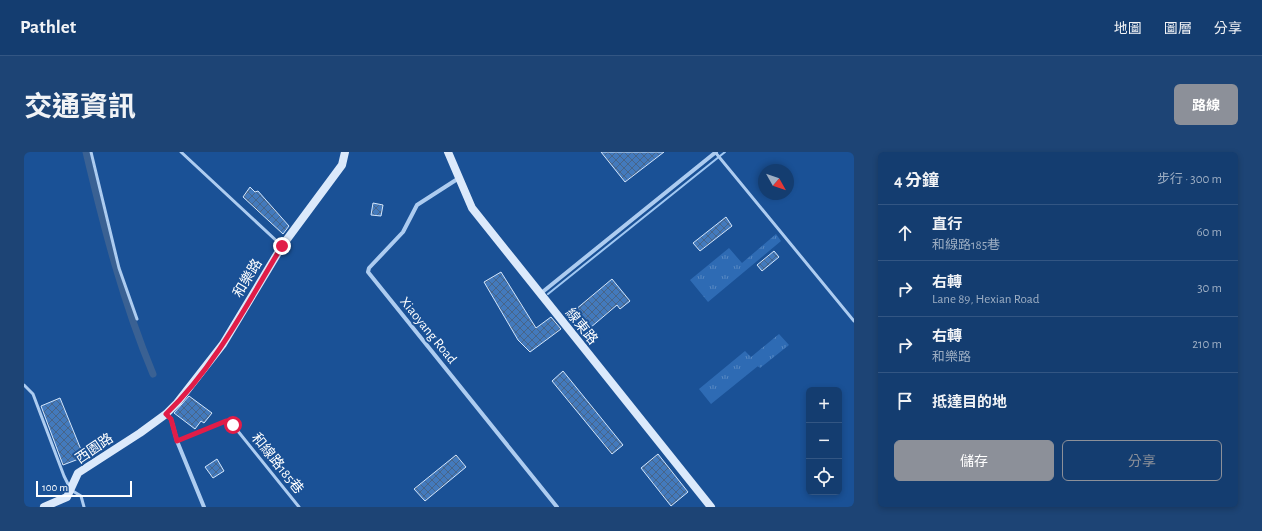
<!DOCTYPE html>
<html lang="zh-TW">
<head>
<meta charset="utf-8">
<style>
	body { margin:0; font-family:"Alegreya Sans","Noto Sans TC",sans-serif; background:#1d4475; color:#f1f3f6 }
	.controls { position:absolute; right:12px; bottom:12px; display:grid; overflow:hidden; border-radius:6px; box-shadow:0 2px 6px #0003 }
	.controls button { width:36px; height:36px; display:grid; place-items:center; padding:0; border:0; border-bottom:1px solid #335683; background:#143d70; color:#f1f3f6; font:20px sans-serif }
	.compass { position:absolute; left:734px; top:12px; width:36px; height:36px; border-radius:50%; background:#143d70; box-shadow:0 2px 6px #0003; rotate:130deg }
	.scale { position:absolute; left:12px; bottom:10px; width:96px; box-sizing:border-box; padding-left:4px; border:2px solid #fff; border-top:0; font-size:11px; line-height:14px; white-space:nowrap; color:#fff; -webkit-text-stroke:3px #1a5196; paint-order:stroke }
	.stop { position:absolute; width:12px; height:12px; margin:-9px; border:3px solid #e11d48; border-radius:50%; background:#fff }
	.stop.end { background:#e11d48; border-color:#fff; box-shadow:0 1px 4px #0008 }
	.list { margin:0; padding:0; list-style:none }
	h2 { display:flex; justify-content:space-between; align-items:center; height:52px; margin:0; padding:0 16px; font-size:17px }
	h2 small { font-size:13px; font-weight:400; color:#9daec3 }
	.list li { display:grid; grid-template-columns:26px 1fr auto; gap:12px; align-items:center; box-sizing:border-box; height:56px; padding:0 16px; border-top:1px solid #335683 }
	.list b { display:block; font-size:15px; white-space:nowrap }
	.list p { margin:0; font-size:13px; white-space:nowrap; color:#9daec3 }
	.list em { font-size:13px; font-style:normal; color:#9daec3 }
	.actions { display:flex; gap:8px; padding:12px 16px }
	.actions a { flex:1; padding:9px 0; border:1px solid #8c9099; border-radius:6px; text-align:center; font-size:14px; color:#8c9099 }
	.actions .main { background:#8c9099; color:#fff }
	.icon { flex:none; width:22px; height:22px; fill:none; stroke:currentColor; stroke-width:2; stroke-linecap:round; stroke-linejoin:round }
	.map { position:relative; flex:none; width:830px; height:355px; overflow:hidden; border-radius:6px }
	header { display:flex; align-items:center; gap:24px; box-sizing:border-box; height:56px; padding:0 20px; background:#143d70; border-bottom:1px solid #335683 }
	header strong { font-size:19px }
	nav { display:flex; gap:22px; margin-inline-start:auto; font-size:14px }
	.intro { display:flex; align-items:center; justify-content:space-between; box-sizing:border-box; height:96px; padding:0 24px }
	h1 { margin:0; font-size:28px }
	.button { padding:10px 18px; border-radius:6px; background:#8c9099; color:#fff; font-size:14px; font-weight:700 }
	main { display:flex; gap:24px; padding:0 24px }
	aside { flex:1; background:#143d70; border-radius:6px; box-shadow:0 2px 6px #0003 }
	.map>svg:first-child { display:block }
</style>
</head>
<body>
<header>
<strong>Pathlet</strong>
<nav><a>地圖</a><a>圖層</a><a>分享</a></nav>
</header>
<div class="intro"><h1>交通資訊</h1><a class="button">路線</a></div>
<main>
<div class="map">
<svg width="830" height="355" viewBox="0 0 830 355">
	<defs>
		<pattern id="grass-tufts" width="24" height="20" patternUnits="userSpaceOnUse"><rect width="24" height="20" fill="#2e6bb4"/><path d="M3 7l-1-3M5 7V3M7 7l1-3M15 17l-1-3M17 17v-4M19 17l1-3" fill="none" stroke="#5889c3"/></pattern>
		<pattern id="building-cross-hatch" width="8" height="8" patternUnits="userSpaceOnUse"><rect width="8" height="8" fill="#437abd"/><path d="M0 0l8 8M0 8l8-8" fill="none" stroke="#47658a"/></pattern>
	</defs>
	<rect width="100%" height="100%" fill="#1a5196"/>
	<!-- grass -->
	<path fill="url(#grass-tufts)" d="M752,82L757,89L684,150L666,128L705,96L718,111Z
		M755,182L765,193L736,216L734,214L687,252L675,237L721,199L727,205Z"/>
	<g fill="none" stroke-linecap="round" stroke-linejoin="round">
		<!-- stream -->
		<path stroke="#a0c7f2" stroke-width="2" d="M524,142L701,0"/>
		<!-- canal -->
		<path stroke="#3a6193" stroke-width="7" d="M62,0C80,76 99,150 129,222"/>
	</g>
	<!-- building -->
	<path fill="url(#building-cross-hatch)" stroke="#d4e6fb" d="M577,0H640L601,30Z
		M226,35L231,40L234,39L265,74L259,82L219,45Z
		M349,51L359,53L357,64L347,63Z
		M702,65L708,74L676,99L669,91Z
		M750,99L755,105L738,119L733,113Z
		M477,120L512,176L527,165L537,177L506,200L494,188L460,130Z
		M588,127L606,149L596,157L593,153L566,176L551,158Z
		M539,219L599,293L588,302L528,229Z
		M165,244L188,261L180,271L177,269L171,277L150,261Z
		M36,246L60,305L39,313L17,254Z
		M634,302L664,340L647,354L617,316Z
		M432,303L442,315L401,349L390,337Z
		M193,307L200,319L189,326L181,315Z"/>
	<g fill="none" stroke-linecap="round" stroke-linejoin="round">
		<!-- lane -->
		<path stroke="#adccf0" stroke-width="3" d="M67,0L95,116L113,167
			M157,0L257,93
			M691,0L830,169
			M0,233L9,242L40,324L47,338L57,344L60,355
			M153,289L202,269L209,273L275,355"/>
		<!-- street -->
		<path stroke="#adccf0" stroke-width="4" d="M435,26L393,53L379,80L345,116L344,120L533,355
			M516,142L692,0
			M142,262L147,267L153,289L180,355"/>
		<!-- secondary -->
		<path stroke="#dbe9fb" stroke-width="8" d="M424,0L448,56L687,355
			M20,355L43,345L54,321L116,281L142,262L153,251L199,192L258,94L318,13L321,0"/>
	</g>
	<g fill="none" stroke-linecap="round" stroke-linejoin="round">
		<!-- route -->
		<path stroke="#e11d48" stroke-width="5" d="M209,273L202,269L153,289L147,267L142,262C191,215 223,152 258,94"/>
	</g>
	<g text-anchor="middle" stroke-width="4" stroke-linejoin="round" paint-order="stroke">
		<!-- street labels -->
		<g font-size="14" fill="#fff" stroke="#1a5196">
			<text transform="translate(223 126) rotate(-59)" y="5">和樂路</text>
			<text transform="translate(558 174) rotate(51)" y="5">線東路</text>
			<text transform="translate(405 178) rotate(51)" y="5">Xiaoyang Road</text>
			<text transform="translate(70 296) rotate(-34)" y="5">西園路</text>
			<text transform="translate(254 311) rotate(51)" y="5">和線路185巷</text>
		</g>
	</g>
</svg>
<div class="controls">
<button>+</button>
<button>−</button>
<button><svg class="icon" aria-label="locate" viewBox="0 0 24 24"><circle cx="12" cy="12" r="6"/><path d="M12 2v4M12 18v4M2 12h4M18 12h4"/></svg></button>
</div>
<svg class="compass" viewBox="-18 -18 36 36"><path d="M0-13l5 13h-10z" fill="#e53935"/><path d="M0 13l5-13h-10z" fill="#9daec3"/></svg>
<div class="scale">100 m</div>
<div class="stop" style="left:209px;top:273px"></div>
<div class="stop end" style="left:258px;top:94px"></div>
</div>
<aside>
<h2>4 分鐘<small>步行 · 300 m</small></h2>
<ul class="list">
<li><svg class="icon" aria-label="ahead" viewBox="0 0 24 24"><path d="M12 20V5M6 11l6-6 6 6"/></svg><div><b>直行</b><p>和線路185巷</p></div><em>60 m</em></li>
<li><svg class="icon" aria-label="right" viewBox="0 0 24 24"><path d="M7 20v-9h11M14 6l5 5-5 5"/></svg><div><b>右轉</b><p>Lane 89, Hexian Road</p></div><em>30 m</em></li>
<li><svg class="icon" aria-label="right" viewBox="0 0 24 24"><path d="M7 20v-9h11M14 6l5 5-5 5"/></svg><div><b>右轉</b><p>和樂路</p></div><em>210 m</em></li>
<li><svg class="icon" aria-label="arrive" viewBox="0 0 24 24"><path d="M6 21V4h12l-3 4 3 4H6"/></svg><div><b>抵達目的地</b></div></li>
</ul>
<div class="actions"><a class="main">儲存</a><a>分享</a></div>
</aside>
</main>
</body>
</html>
